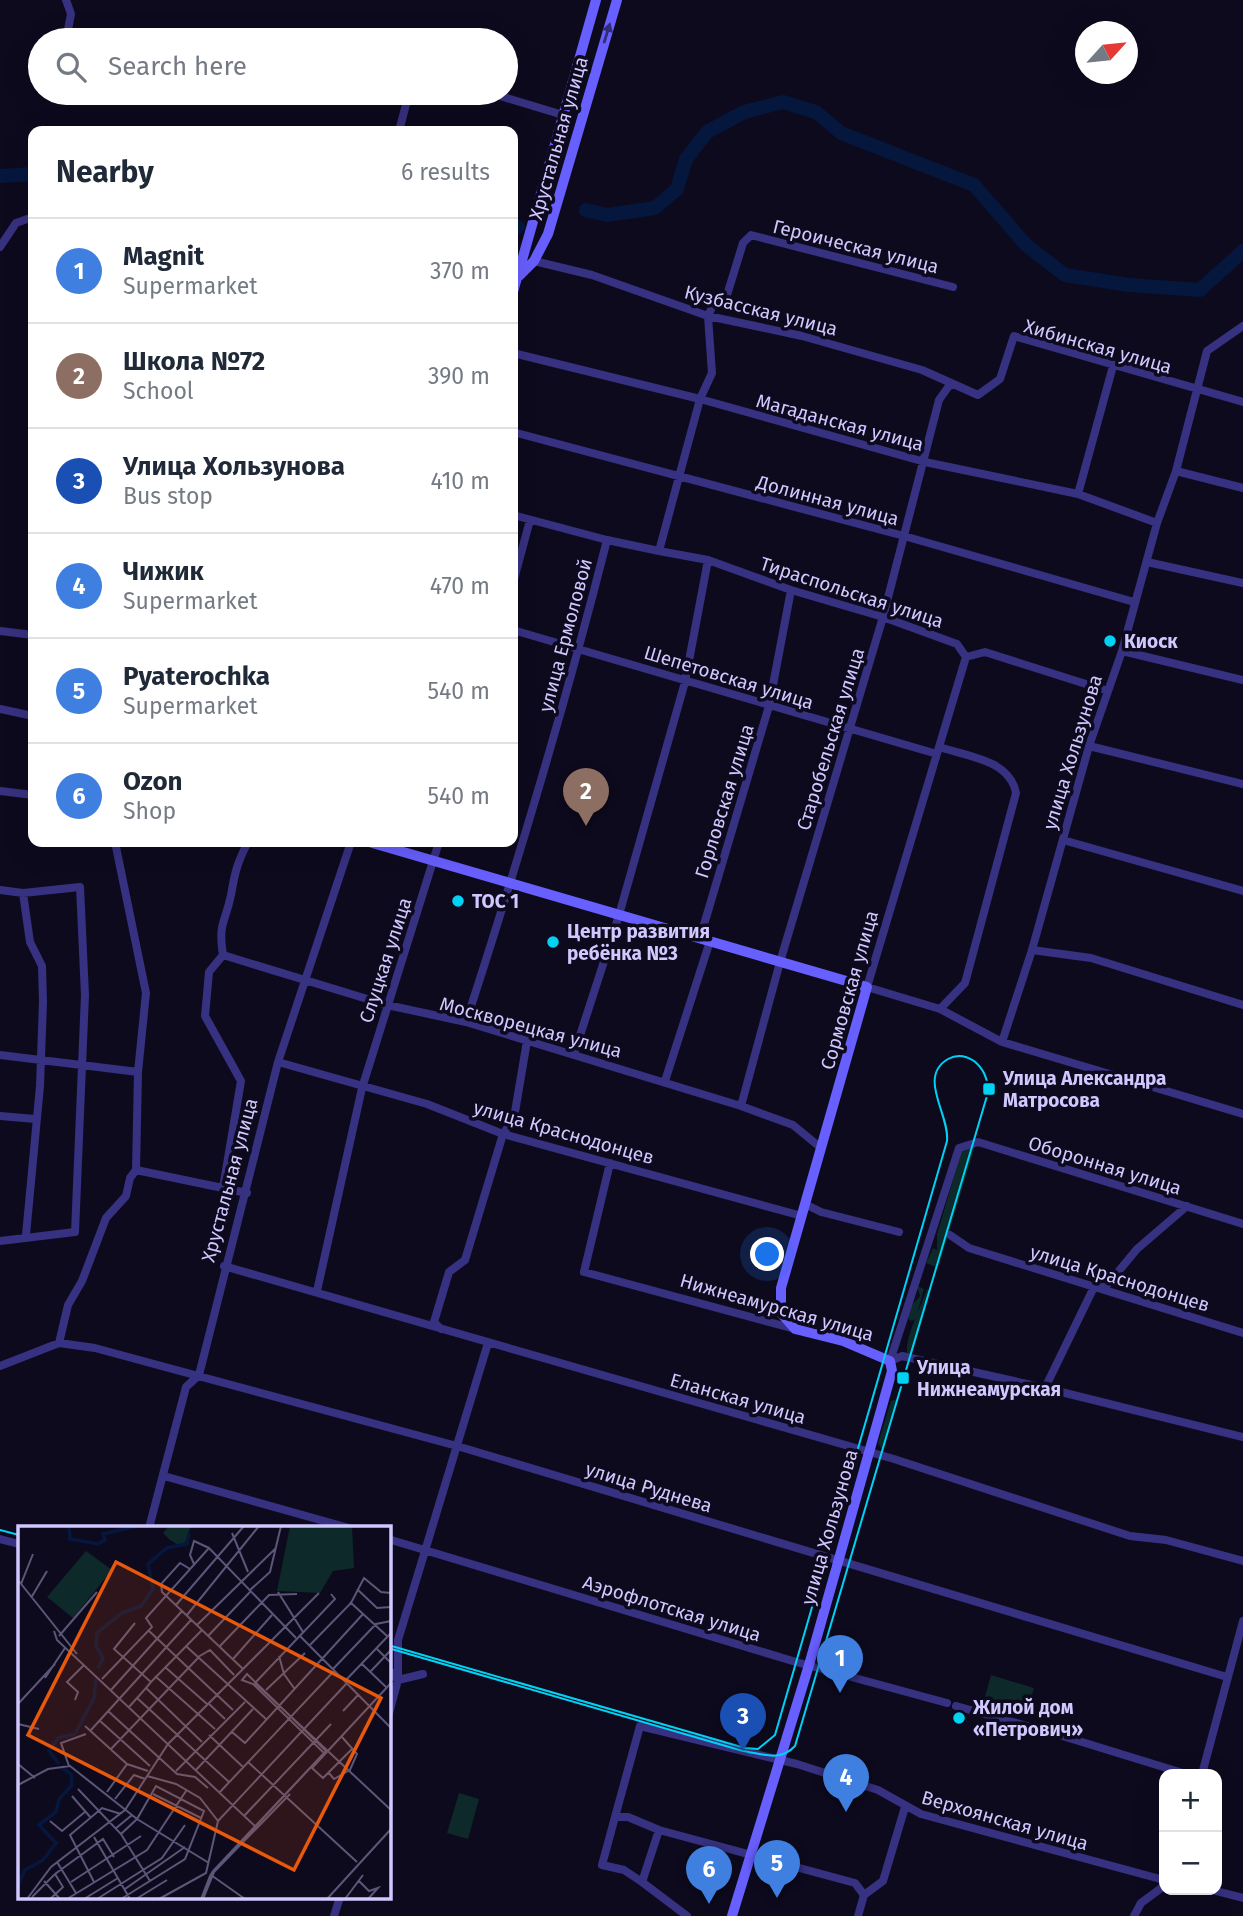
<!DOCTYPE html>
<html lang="en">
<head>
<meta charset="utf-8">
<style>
	body { margin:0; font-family:"Fira Sans",sans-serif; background:#f6f6f7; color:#1f2937 }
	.controls { position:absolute; right:21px; bottom:21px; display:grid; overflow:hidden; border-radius:14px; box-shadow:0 7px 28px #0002 }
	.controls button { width:63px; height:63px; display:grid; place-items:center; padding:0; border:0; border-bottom:2px solid #e0e1e3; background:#fff; color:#1f2937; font:35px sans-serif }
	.compass { position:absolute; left:1075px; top:21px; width:63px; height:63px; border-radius:50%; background:#fff; box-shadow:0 7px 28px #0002; rotate:63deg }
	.you { position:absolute; left:768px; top:1255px; width:24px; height:24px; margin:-18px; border:5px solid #fff; border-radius:50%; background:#1a73e8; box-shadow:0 0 0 10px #1a73e833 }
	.badge { display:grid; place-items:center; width:46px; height:46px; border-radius:50%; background:#db2777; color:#fff; font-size:23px; font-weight:700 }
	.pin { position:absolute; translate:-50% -58px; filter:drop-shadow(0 2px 4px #0008) }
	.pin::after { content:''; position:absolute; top:37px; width:24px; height:21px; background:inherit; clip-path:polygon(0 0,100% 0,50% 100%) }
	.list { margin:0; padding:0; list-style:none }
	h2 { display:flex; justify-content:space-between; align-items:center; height:91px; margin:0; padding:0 28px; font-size:30px }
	h2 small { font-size:23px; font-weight:400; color:#747a83 }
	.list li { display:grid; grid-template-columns:46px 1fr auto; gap:21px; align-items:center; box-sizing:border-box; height:105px; padding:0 28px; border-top:2px solid #e0e1e3 }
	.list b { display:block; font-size:26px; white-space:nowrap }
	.list p { margin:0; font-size:23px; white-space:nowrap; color:#747a83 }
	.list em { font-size:23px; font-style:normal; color:#747a83 }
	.icon { flex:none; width:38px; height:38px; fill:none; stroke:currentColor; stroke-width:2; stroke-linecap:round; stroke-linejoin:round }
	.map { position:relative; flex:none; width:1243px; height:1916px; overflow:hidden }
	.search { position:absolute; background:#fff; box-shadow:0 7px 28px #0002; left:28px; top:28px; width:490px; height:77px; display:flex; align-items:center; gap:18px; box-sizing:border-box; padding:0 24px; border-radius:38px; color:#747a83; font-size:26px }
	.panel { position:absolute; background:#fff; box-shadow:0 7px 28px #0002; left:28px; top:126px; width:490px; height:721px; border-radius:14px }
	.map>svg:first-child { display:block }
</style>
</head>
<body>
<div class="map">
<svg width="1243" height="1916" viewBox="0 0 1243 1916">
	<rect width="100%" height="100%" fill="#0e0a1e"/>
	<!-- green -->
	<path fill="#0d2929" d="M975,1146L938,1268L926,1263L933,1248L937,1250V1234L962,1150Z
		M917,1286L924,1289L916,1318L912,1321L908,1319L911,1306L920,1296Z
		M927,1289L931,1290L912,1355H908C902,1344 922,1304 927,1289Z
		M897,1399L884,1448H881L878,1443L891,1401Z
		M991,1675L1034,1688L1026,1716L983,1704Z
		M459,1793L479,1799L468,1839L447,1833Z"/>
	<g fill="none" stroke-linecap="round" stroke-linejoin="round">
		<!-- river -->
		<path stroke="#05173d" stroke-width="14" d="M0,176L33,174
			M586,210L607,215L655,208L677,189L686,159L707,132L744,112L783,102L816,112L841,133L974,185L1026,245L1065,275L1129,285L1200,290L1243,251
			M513,226L518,227"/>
		<!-- street -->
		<path stroke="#373181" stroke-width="8" d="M66,0L71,14L66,40
			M490,93L563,115
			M399,131L409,93
			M0,247L16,223L33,217
			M534,261L592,275L708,316L802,336L922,370L978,395L1000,379L1014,336L1243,402
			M513,353L700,399L925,462L1078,494L1157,523
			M513,432L904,536L1134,602
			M1176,471L1243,488
			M1078,494L1113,366
			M513,515L607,540
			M659,551L708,560L791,590L883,617L957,644L966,657L985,652L1108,691
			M1147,562L1243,583
			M513,583L530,520
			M513,630L937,754
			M0,631L33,635
			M1122,651L1243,680
			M966,657L867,987L940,1009L1002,1042L1243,1114
			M0,709L33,716
			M1089,746L1243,784
			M939,747C967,756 1010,760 1016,793L965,983L940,1009
			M0,791L33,795
			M1063,840L1243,891
			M0,890L23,893L80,887L85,995L75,1232L0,1241
			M23,893L30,942L42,966L43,1002L40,1086L26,1235
			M700,938L769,706L791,590
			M1032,950L1091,958L1243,1005
			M223,955L387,1005L466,1022L741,1106L793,1125L821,1148
			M223,955C218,922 225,924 231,895C235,872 237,863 248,842
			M466,1022C518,862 566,702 607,540L659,551L700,399L712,373L708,316L713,305L727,295L743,243L751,235L953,287
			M1002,1042L1032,950L1089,746L1122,651L1157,523L1176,471L1207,351L1243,326
			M574,1054L619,915L685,682L708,560
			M0,1055L138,1072
			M278,1062L427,1104L503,1134L802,1216
			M665,1081L710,941
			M741,1106L780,962L883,617L939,400L951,383
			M0,1116L35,1119
			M610,1163L584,1272L795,1329
			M136,1170L247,1193
			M223,1188L241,1081L205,1016L209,972L223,955
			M805,1204L821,1212L899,1232
			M950,1235L969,1248L1243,1333
			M224,1266L894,1459L1130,1536L1166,1540L1243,1561
			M317,1291L362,1088L439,842
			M441,1329L434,1322L449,1272L465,1260L503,1134L514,1118L527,1041
			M59,1343L68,1305L82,1281L106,1218L126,1196L130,1178L136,1170L138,1072L146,993L115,842
			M890,1361L959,1148L978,1142L1243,1224
			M890,1361L902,1356L1045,1388L1243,1437
			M0,1366L59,1343L95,1348L457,1446L1227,1677
			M1045,1388L1094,1287L1108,1284L1137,1249L1187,1206
			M164,1476L349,1528
			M149,1528L186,1387L199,1375L278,1062L351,842
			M0,1539L19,1544
			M388,1539L796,1662L947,1703
			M388,1669L398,1680L423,1674
			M956,1706L1048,1732
			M388,1717L398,1680V1640L488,1343
			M1056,1734L1186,1774
			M1202,1774L1243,1621
			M615,1817L602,1865L624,1870L642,1882
			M659,1830L642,1882L687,1916
			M1212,1890L1243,1898
			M864,1895L855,1883L659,1830L628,1817H615L640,1726L797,1764L878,1790L921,1814L1164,1880
			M334,1916L340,1897
			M858,1916L864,1895L883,1881L905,1807
			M1134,1916L1141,1903L1164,1886"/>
		<!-- secondary -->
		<path stroke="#685fff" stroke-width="10" d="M519,276L534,261L548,234L617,0
			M513,292L596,0
			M369,842L867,987L781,1288V1313L795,1329L843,1341L890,1361L892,1371L809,1665L732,1916"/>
		<!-- tram -->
		<path stroke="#00d2f3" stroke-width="2" d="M0,1530L19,1535
			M388,1645L745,1748L758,1749L775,1735L947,1141C950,1115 917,1077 948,1059C957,1054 965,1055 974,1061C984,1069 986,1077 989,1089L795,1746C780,1762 763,1754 743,1751L388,1648"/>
	</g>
	<!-- one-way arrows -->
	<defs><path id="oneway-solid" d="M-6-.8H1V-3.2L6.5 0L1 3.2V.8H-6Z" transform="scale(1.75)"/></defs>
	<use fill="#322c78" href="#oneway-solid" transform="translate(607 33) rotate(-73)"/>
	<!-- markers -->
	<g fill="#00d2f3" stroke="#0e0a1e" stroke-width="2.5">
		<circle cx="1110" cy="641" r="7"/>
		<circle cx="458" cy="901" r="7"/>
		<circle cx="553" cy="942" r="7"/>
		<rect x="982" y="1082" width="14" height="14" rx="3.5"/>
		<rect x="896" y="1371" width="14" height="14" rx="3.5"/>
		<circle cx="959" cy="1718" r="7"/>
	</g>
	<g text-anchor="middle" stroke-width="7" stroke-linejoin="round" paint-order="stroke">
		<!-- street labels -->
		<g font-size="19" fill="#d0c8ff" stroke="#0e0a1e">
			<text transform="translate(558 138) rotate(-74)" y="7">Хрустальная улица</text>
			<text transform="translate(856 246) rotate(14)" y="7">Героическая улица</text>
			<text transform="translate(761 310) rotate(14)" y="7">Кузбасская улица</text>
			<text transform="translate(1098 346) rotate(16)" y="7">Хибинская улица</text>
			<text transform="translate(840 422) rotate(15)" y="7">Магаданская улица</text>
			<text transform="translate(828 500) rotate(15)" y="7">Долинная улица</text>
			<text transform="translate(852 592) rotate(18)" y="7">Тираспольская улица</text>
			<text transform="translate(565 635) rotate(-75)" y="7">улица Ермоловой</text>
			<text transform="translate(729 677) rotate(17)" y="7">Шепетовская улица</text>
			<text transform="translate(830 739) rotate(-73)" y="7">Старобельская улица</text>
			<text transform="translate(1072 752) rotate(-73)" y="7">улица Хользунова</text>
			<text transform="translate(724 801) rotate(-73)" y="7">Горловская улица</text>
			<text transform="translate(385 960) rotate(-72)" y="7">Слуцкая улица</text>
			<text transform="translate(849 990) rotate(-74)" y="7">Сормовская улица</text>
			<text transform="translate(531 1027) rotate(15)" y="7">Москворецкая улица</text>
			<text transform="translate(564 1132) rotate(16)" y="7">улица Краснодонцев</text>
			<text transform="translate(1105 1165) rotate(17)" y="7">Оборонная улица</text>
			<text transform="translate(229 1180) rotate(-75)" y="7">Хрустальная улица</text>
			<text transform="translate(1120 1278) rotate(17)" y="7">улица Краснодонцев</text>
			<text transform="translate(777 1307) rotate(16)" y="7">Нижнеамурская улица</text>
			<text transform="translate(738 1398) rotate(16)" y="7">Еланская улица</text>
			<text transform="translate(649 1487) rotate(17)" y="7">улица Руднева</text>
			<text transform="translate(829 1527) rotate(-74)" y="7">улица Хользунова</text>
			<text transform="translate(672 1608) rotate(17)" y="7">Аэрофлотская улица</text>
			<text transform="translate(1005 1820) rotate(16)" y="7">Верхоянская улица</text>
		</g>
		<!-- poi labels -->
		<g font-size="19" font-weight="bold" fill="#d0c8ff" stroke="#0e0a1e" text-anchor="start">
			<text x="1124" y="648">Киоск</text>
			<text x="472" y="908">ТОС 1</text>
			<text x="567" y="938">Центр развития<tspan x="567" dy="22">ребёнка №3</tspan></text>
			<text x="1003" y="1085">Улица Александра<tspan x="1003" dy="22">Матросова</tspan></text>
			<text x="917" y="1374">Улица<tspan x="917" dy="22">Нижнеамурская</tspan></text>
			<text x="973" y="1714">Жилой дом<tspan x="973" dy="22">«Петрович»</tspan></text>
		</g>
	</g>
	<!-- overview -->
	<g transform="translate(18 1526)">
		<rect width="373" height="373" fill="#0e0a1e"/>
		<path d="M151,0H173L167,17L160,19L151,13L145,7ZM272,0H334L336,42L315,45L302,67L259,65ZM68,25L94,44L55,92L29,71Z" fill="#0d2929"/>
		<path fill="none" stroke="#05173d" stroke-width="3.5" d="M51,0L52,13L80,18L87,14L85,8L119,0M80,142L85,132L78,120L79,107L104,87L123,80L135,63L130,38L149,22L169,18L171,7M41,238L31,225L40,212L57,208L76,172L78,153M0,359L7,344L25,334L38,317L21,299L38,286L41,273L54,259L53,248L43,241"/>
		<path fill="none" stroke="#5c5678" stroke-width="2" d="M214,7L230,46M176,38L172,29L176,15L191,22M172,43L162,37L143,58L144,66L225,143M0,54L59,128M3,58L15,28M339,63L359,82L373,81M231,65L252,46L263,0M260,66L285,106M313,68L317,73L237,157L373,284M13,72L29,45M332,76L369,110M158,79L226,0M169,89L241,0M117,97L96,123L133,156L128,162L184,216M179,99L257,23M130,104L215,184M36,105L39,114L238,301M281,109L373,202M41,110L79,66M190,110L232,66M202,120L251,69L279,68M291,120L333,77L346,52L363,66L373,67M169,121L248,193M358,122L373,137M261,130L266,148L276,162M180,131L192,124L216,149M215,133L254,89M344,138L368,161M147,141L189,178M315,143L358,98L373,95M352,146L373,124M137,150L197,203M27,152L47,122M84,153L134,101L128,92L191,22L278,112M327,155L373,107M133,156L184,104M93,164L164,85M248,164L287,127M119,172L211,256M57,174L60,166L49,156L66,139M190,177L207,193M0,178L37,138M111,181L128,162M90,185L159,248L177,251L190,262M325,185L341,168M81,194L132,240M0,198L21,203M67,200L109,238L130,245M73,204L173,94M214,206L227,217L345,88M191,209L225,241M324,211L339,228L331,246M93,223L180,132M334,223L305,252L294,242L373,157M230,236L339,336M0,238L17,252M51,240L43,217L68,208M158,245L227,176M177,245L235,183M310,246L316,253L330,245M129,250L158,258L182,272L200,295M0,259L30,243L52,240L119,293L191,337M60,263L103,308L132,355M89,266L109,238M201,267L316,145M135,268L183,292M54,270L73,292M97,273L116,249L127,253M226,290L313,198M32,295L44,305L68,285M200,295L329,157M97,303L114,289M103,308L119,293L138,260L186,285L167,333L103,373M76,311L112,373M39,336L58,367M193,349L227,373M340,354L351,365L360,362L350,373M26,355L42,373M53,356L123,310M76,356L52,309L84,282L103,288M107,363L167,321M14,371L37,348L85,313L96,331M9,373L33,341L107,284L150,218L301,67M32,373L45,361L37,348M49,373L129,324L168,265M66,373L100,352M79,373L144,332L167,299M118,373L149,354M141,373L188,347L200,295M183,373L192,350L195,345L306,227L235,158L224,154L229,148L308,225L194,347L184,373M185,373L196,346L272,268M309,373L373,303M327,373L345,349"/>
		<path fill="#e8590c" fill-opacity="0.15" stroke="#e8590c" stroke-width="3.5" d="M98,36L363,172L276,344L10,209Z"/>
		<rect width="373" height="373" fill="none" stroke="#d0c8ff" stroke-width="3.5"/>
	</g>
</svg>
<div class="controls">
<button>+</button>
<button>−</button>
</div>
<svg class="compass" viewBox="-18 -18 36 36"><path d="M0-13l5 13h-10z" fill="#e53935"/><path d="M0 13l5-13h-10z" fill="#747a83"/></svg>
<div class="you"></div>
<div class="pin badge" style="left:840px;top:1693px;background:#3f7fe0">1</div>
<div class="pin badge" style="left:586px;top:826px;background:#8d6e63">2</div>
<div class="pin badge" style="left:743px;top:1751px;background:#1a4fb4">3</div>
<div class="pin badge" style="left:846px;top:1812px;background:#3f7fe0">4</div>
<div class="pin badge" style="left:777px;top:1898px;background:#3f7fe0">5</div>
<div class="pin badge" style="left:709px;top:1904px;background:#3f7fe0">6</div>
<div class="search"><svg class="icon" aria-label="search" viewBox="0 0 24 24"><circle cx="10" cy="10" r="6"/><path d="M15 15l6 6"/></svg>Search here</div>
<section class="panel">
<h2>Nearby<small>6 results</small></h2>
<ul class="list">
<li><span class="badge" style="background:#3f7fe0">1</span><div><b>Magnit</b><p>Supermarket</p></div><em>370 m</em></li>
<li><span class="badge" style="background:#8d6e63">2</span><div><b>Школа №72</b><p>School</p></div><em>390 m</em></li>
<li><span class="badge" style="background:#1a4fb4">3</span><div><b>Улица Хользунова</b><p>Bus stop</p></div><em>410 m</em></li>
<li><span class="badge" style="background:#3f7fe0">4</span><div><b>Чижик</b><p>Supermarket</p></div><em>470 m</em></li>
<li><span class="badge" style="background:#3f7fe0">5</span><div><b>Pyaterochka</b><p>Supermarket</p></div><em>540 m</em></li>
<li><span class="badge" style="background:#3f7fe0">6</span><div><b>Ozon</b><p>Shop</p></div><em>540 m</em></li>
</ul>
</section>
</div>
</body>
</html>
